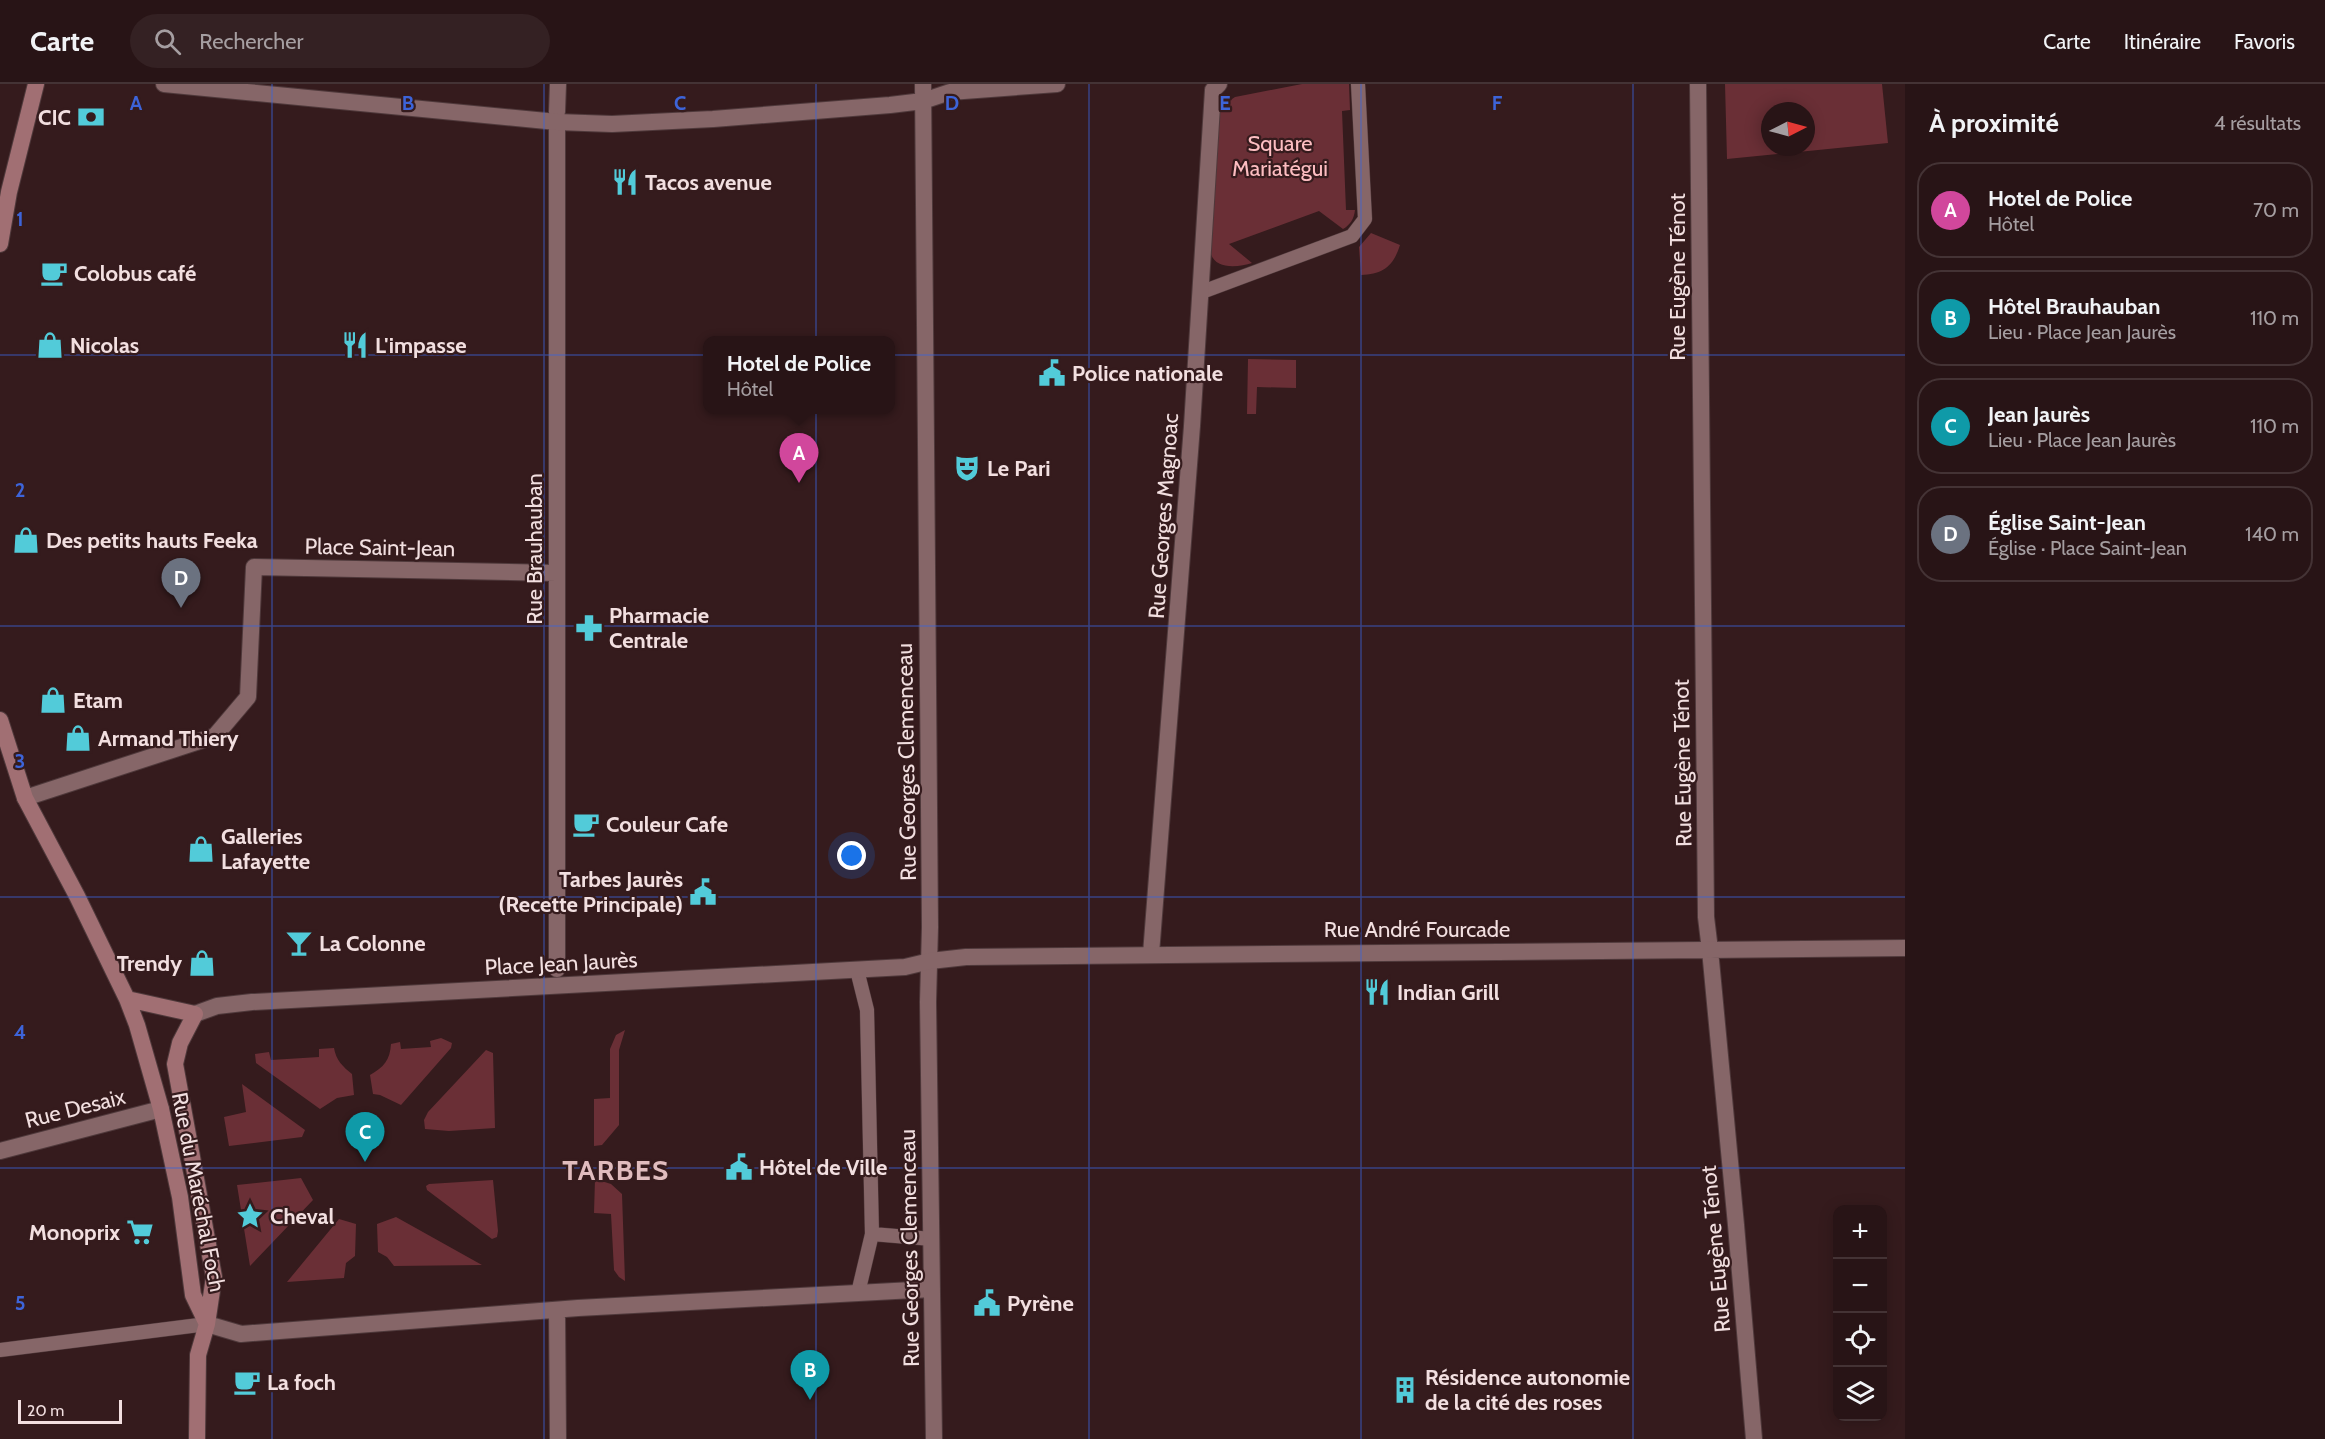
<!DOCTYPE html>
<html lang="fr">
<head>
<meta charset="utf-8">
<style>
	body { margin:0; font-family:Cabin,sans-serif; background:#342123; color:#f1f3f6 }
	.controls { position:absolute; right:18px; bottom:18px; display:grid; overflow:hidden; border-radius:12px; box-shadow:0 3px 15px #0003 }
	.controls button { width:54px; height:54px; display:grid; place-items:center; padding:0; border:0; border-bottom:2px solid #443335; background:#281416; color:#f1f3f6; font:30px sans-serif }
	.compass { position:absolute; left:1761px; top:18px; width:54px; height:54px; border-radius:50%; background:#281416; box-shadow:0 3px 15px #0003; rotate:84deg }
	.scale { position:absolute; left:18px; bottom:15px; width:104px; box-sizing:border-box; padding-left:6px; border:3px solid #f2dfe0; border-top:0; font-size:16px; line-height:21px; white-space:nowrap; color:#f2dfe0; -webkit-text-stroke:4px #351b1d; paint-order:stroke }
	.you { position:absolute; left:852px; top:772px; width:21px; height:21px; margin:-15px; border:4px solid #fff; border-radius:50%; background:#1a73e8; box-shadow:0 0 0 9px #1a73e833 }
	.badge { display:grid; place-items:center; width:39px; height:39px; border-radius:50%; background:#0f766e; color:#fff; font-size:20px; font-weight:700 }
	.pin { position:absolute; translate:-50% -50px; filter:drop-shadow(0 2px 3px #0008) }
	.pin::after { content:''; position:absolute; top:32px; width:21px; height:18px; background:inherit; clip-path:polygon(0 0,100% 0,50% 100%) }
	.popup { position:absolute; left:703px; top:252px; width:192px; height:78px; box-sizing:border-box; display:grid; place-content:center; border-radius:12px; background:#281416; filter:drop-shadow(0 2px 4px #0005); font-size:20px; white-space:nowrap; color:#a59ea1 }
	.popup b { font-size:22px; color:#f1f3f6 }
	.popup::after { content:''; position:absolute; left:50%; top:100%; margin-left:-12px; border:12px solid transparent; border-top-color:#281416 }
	.list { margin:0; padding:0; list-style:none }
	h2 { display:flex; justify-content:space-between; align-items:center; height:78px; margin:0; padding:0 24px; font-size:26px }
	h2 small { font-size:20px; font-weight:400; color:#a59ea1 }
	.list li { display:grid; grid-template-columns:39px 1fr auto; gap:18px; align-items:center; box-sizing:border-box; height:96px; margin:0 12px 12px; padding:0 12px; border:2px solid #443335; border-radius:24px }
	.list b { display:block; font-size:22px; white-space:nowrap }
	.list p { margin:0; font-size:20px; white-space:nowrap; color:#a59ea1 }
	.list em { font-size:20px; font-style:normal; color:#a59ea1 }
	.icon { flex:none; width:33px; height:33px; fill:none; stroke:currentColor; stroke-width:2; stroke-linecap:round; stroke-linejoin:round }
	.map { position:relative; flex:none; width:1905px; height:1355px; overflow:hidden }
	header { display:flex; align-items:center; gap:36px; box-sizing:border-box; height:84px; padding:0 30px; background:#281416; border-bottom:2px solid #443335 }
	header strong { font-size:28px }
	nav { display:flex; gap:33px; margin-inline-start:auto; font-size:21px }
	.search { width:420px; height:54px; background:#342123; display:flex; align-items:center; gap:15px; box-sizing:border-box; padding:0 21px; border-radius:33px; color:#a59ea1; font-size:22px }
	main { display:flex }
	aside { flex:1; background:#281416 }
	.map>svg:first-child { display:block }
</style>
</head>
<body>
<header>
<strong>Carte</strong>
<div class="search"><svg class="icon" aria-label="search" viewBox="0 0 24 24"><circle cx="10" cy="10" r="6"/><path d="M15 15l6 6"/></svg>Rechercher</div>
<nav><a>Carte</a><a>Itinéraire</a><a>Favoris</a></nav>
</header>
<main>
<div class="map">
<svg width="1905" height="1355" viewBox="0 0 1905 1355">
	<rect width="100%" height="100%" fill="#351b1d"/>
	<!-- green -->
	<path fill="#6a2f36" fill-rule="evenodd" d="M1302,0H1349L1350,26L1342,27L1346,126H1355C1354,135 1350,141 1343,145L1319,127L1229,160L1252,179C1239,183 1216,186 1211,170L1218,31L1226,19L1235,13Z
		M1725,0H1882L1888,59L1727,75ZM1770,27H1806V63H1770Z
		M1371,149L1400,161C1393,183 1383,190 1361,191L1359,163Z
		M1248,275L1296,276V304L1257,303L1256,330H1247Z
		M625,946L619,966V1041L602,1061L594,1062V1015L610,1014V965L616,951Z
		M441,954L452,959L451,964L401,1021L380,1011L373,1010L370,991C384,983 390,976 391,960L400,958L401,965L431,963L430,957Z
		M334,964C336,976 343,983 352,990L354,1011L337,1014L320,1025L256,979L255,970L269,968L271,976L319,973V965Z
		M486,966L493,969L495,1044L449,1047L425,1045L424,1036L428,1028Z
		M242,1000L305,1046L302,1053L229,1062L224,1033L246,1028Z
		M301,1094L313,1116L250,1182L237,1101Z
		M595,1095L611,1100L622,1110L625,1197L619,1193L614,1186L611,1130L594,1129Z
		M493,1096L498,1147L497,1153L492,1155L427,1106L426,1102L429,1100Z
		M396,1133L482,1181L394,1182L387,1173L378,1168L377,1140Z
		M339,1135L356,1140L355,1172L346,1179L344,1194L287,1198Z"/>
	<g fill="none" stroke-linecap="round" stroke-linejoin="round">
		<defs>
			<path id="service" d="M1202,208L1352,152L1365,135L1358,0
				M857,886L867,926L872,1150L858,1209
				M872,1150L932,1155
				M0,1266L207,1240"/>
			<path id="pedestrian" d="M557,28L558,0
				M25,714L215,652L248,613L254,483L556,489
				M557,885V46"/>
			<path id="minor" d="M164,0L557,38L612,40L713,35L890,21L923,17L950,8L1057,0
				M923,0L930,843L928,918L934,1355
				M1698,0L1706,833L1710,866
				M1151,870L1192,342L1213,6L1219,0
				M0,1067L161,1025
				M557,1226L558,1355
				M207,1240L241,1250L578,1224L932,1205"/>
			<path id="tertiary" d="M1710,866L1736,1141L1754,1355
				M195,930L217,922L252,918L905,883L930,877L966,873L1905,864"/>
			<path id="secondary" d="M0,160L9,108L36,0
				M0,636L25,714L77,812L127,915L137,941L161,1025L180,1113L193,1211L207,1240
				M127,915L195,930L180,959L175,980L214,1193L207,1240L198,1271L197,1355"/>
		</defs>
		<!-- service casing -->
		<use href="#service" stroke="#4f393b" stroke-width="15"/>
		<!-- pedestrian casing -->
		<use href="#pedestrian" stroke="#4f393b" stroke-width="18"/>
		<!-- minor casing -->
		<use href="#minor" stroke="#4f393b" stroke-width="18"/>
		<!-- tertiary casing -->
		<use href="#tertiary" stroke="#4f393b" stroke-width="18"/>
		<!-- secondary casing -->
		<use href="#secondary" stroke="#4f393b" stroke-width="18"/>
		<!-- service -->
		<use href="#service" stroke="#866668" stroke-width="14"/>
		<!-- pedestrian -->
		<use href="#pedestrian" stroke="#866668" stroke-width="16"/>
		<!-- minor -->
		<use href="#minor" stroke="#866668" stroke-width="16"/>
		<!-- tertiary -->
		<use href="#tertiary" stroke="#866668" stroke-width="16"/>
		<!-- secondary -->
		<use href="#secondary" stroke="#a16f73" stroke-width="16"/>
	</g>
	<!-- grid -->
	<path fill="none" stroke="#3d64d9" stroke-width="1.5" stroke-opacity="0.55" d="M272,0V1355M544,0V1355M816,0V1355M1089,0V1355M1361,0V1355M1633,0V1355M0,271H1905M0,542H1905M0,813H1905M0,1084H1905"/>
	<!-- icons -->
	<defs>
		<symbol id="bank-bare" viewBox="-9 -9 18 18"><path d="M-6-4H6V4H-6ZM0-2.3a2.3 2.3 0 1 0 0 4.6a2.3 2.3 0 1 0 0-4.6Z" fill="#52cbd9" stroke="#351b1d" stroke-width="2.5" paint-order="stroke"/></symbol>
		<symbol id="restaurant-bare" viewBox="-9 -9 18 18"><path d="M-5-6h1v4h1v-4h1v4h1v-4h1v5L-1.5 .5V6h-2V.5L-5-1ZM5-6V6H3V1.5H1.5Q1.5-4 5-6Z" fill="#52cbd9" stroke="#351b1d" stroke-width="2.5" paint-order="stroke"/></symbol>
		<symbol id="cafe-bare" viewBox="-9 -9 18 18"><path d="M-5.5-4.5H6V0H3Q3 3.5 0 3.5H-2.5Q-5.5 3.5-5.5 0ZM3-3.2v2h1.7v-2ZM-6 4.5H4V6H-6Z" fill="#52cbd9" stroke="#351b1d" stroke-width="2.5" paint-order="stroke"/></symbol>
		<symbol id="shop-bare" viewBox="-9 -9 18 18"><path d="M-5-2.5h2.3a2.7 3.5 0 0 1 5.4 0H5L5.5 6h-11ZM-1.5-2.5h3a1.5 2.3 0 0 0-3 0Z" fill="#52cbd9" stroke="#351b1d" stroke-width="2.5" paint-order="stroke"/></symbol>
		<symbol id="civic-bare" viewBox="-9 -9 18 18"><path d="M-.6-6.5H3V-4.5H.6V-3L4-1V1h2V6H-6V1h2V-1L-.6-3ZM-1.2 2.5V6h2.4V2.5Z" fill="#52cbd9" stroke="#351b1d" stroke-width="2.5" paint-order="stroke"/></symbol>
		<symbol id="theatre-bare" viewBox="-9 -9 18 18"><path d="M-5-5.5Q0-4 5-5.5V0Q5 5 0 6Q-5 5-5 0ZM-3.3-2.5H-1v1.5H-3.3ZM1-2.5H3.3v1.5H1ZM-2.8 1Q0 5.5 2.8 1Z" fill="#52cbd9" stroke="#351b1d" stroke-width="2.5" paint-order="stroke"/></symbol>
		<symbol id="pharmacy-bare" viewBox="-9 -9 18 18"><path d="M-2-6h4v4h4v4h-4v4h-4v-4h-4v-4h4Z" fill="#52cbd9" stroke="#351b1d" stroke-width="2.5" paint-order="stroke"/></symbol>
		<symbol id="bar-bare" viewBox="-9 -9 18 18"><path d="M-6-5H6L.8 .8V4.5H3.5V6h-7V4.5H-.8V.8Z" fill="#52cbd9" stroke="#351b1d" stroke-width="2.5" paint-order="stroke"/></symbol>
		<symbol id="sight-bare" viewBox="-9 -9 18 18"><path d="M0-6L1.8-2.2L6-1.7L2.9 1.2L3.7 5.4L0 3.3L-3.7 5.4L-2.9 1.2L-6-1.7L-1.8-2.2Z" fill="#52cbd9" stroke="#351b1d" stroke-width="2.5" paint-order="stroke"/></symbol>
		<symbol id="supermarket-bare" viewBox="-9 -9 18 18"><path d="M-6-5.5h2.5l.6 2H6L4.5 2H-2.5L-4.4-4H-6ZM-1.5 3.2a1.3 1.3 0 1 0 .1 0ZM3 3.2a1.3 1.3 0 1 0 .1 0Z" fill="#52cbd9" stroke="#351b1d" stroke-width="2.5" paint-order="stroke"/></symbol>
		<symbol id="building-bare" viewBox="-9 -9 18 18"><path d="M-4-6H4V6H1V3H-1V6H-4ZM-2.5-4.3h1.7v1.8h-1.7ZM.8-4.3h1.7v1.8H.8ZM-2.5-1h1.7V.8h-1.7ZM.8-1h1.7V.8H.8Z" fill="#52cbd9" stroke="#351b1d" stroke-width="2.5" paint-order="stroke"/></symbol>
	</defs>
	<g fill-rule="evenodd">
		<use href="#bank-bare" x="72" y="14" width="38" height="38"/>
		<use href="#restaurant-bare" x="606" y="79" width="38" height="38"/>
		<use href="#cafe-bare" x="35" y="170" width="38" height="38"/>
		<use href="#shop-bare" x="31" y="242" width="38" height="38"/>
		<use href="#restaurant-bare" x="336" y="242" width="38" height="38"/>
		<use href="#civic-bare" x="1033" y="270" width="38" height="38"/>
		<use href="#theatre-bare" x="948" y="365" width="38" height="38"/>
		<use href="#shop-bare" x="7" y="437" width="38" height="38"/>
		<use href="#pharmacy-bare" x="570" y="525" width="38" height="38"/>
		<use href="#shop-bare" x="34" y="597" width="38" height="38"/>
		<use href="#shop-bare" x="59" y="635" width="38" height="38"/>
		<use href="#cafe-bare" x="567" y="721" width="38" height="38"/>
		<use href="#shop-bare" x="182" y="746" width="38" height="38"/>
		<use href="#civic-bare" x="684" y="789" width="38" height="38"/>
		<use href="#bar-bare" x="280" y="840" width="38" height="38"/>
		<use href="#shop-bare" x="183" y="860" width="38" height="38"/>
		<use href="#restaurant-bare" x="1358" y="889" width="38" height="38"/>
		<use href="#civic-bare" x="720" y="1064" width="38" height="38"/>
		<use href="#sight-bare" x="231" y="1113" width="38" height="38"/>
		<use href="#supermarket-bare" x="121" y="1129" width="38" height="38"/>
		<use href="#civic-bare" x="968" y="1200" width="38" height="38"/>
		<use href="#cafe-bare" x="228" y="1279" width="38" height="38"/>
		<use href="#building-bare" x="1386" y="1287" width="38" height="38"/>
	</g>
	<g text-anchor="middle" stroke-width="4.5" stroke-linejoin="round" paint-order="stroke">
		<!-- poi labels -->
		<g font-size="22" font-weight="bold" fill="#f2dfe0" stroke="#351b1d" text-anchor="start">
			<text x="71" y="41" text-anchor="end">CIC</text>
			<text x="645" y="106">Tacos avenue</text>
			<text x="74" y="197">Colobus café</text>
			<text x="70" y="269">Nicolas</text>
			<text x="375" y="269">L'impasse</text>
			<text x="1072" y="297">Police nationale</text>
			<text x="987" y="392">Le Pari</text>
			<text x="46" y="464">Des petits hauts Feeka</text>
			<text x="609" y="539">Pharmacie<tspan x="609" dy="25">Centrale</tspan></text>
			<text x="73" y="624">Etam</text>
			<text x="98" y="662">Armand Thiery</text>
			<text x="606" y="748">Couleur Cafe</text>
			<text x="221" y="760">Galleries<tspan x="221" dy="25">Lafayette</tspan></text>
			<text x="683" y="803" text-anchor="end">Tarbes Jaurès<tspan x="683" dy="25">(Recette Principale)</tspan></text>
			<text x="319" y="867">La Colonne</text>
			<text x="182" y="887" text-anchor="end">Trendy</text>
			<text x="1397" y="916">Indian Grill</text>
			<text x="759" y="1091">Hôtel de Ville</text>
			<text x="270" y="1140">Cheval</text>
			<text x="120" y="1156" text-anchor="end">Monoprix</text>
			<text x="1007" y="1227">Pyrène</text>
			<text x="1425" y="1301">Résidence autonomie<tspan x="1425" dy="25">de la cité des roses</tspan></text>
			<text x="267" y="1306">La foch</text>
		</g>
		<!-- park labels -->
		<g font-size="22" fill="#fdbdc1" stroke="#351b1d">
			<text x="1280" y="67">Square<tspan x="1280" dy="25">Mariatégui</tspan></text>
		</g>
		<!-- street labels -->
		<g font-size="22" fill="#f2dfe0" stroke="#351b1d">
			<text transform="translate(1677 193) rotate(-90)" y="8">Rue Eugène Ténot</text>
			<text transform="translate(1163 432) rotate(-86)" y="8">Rue Georges Magnoac</text>
			<text transform="translate(380 463) rotate(1)" y="8">Place Saint-Jean</text>
			<text transform="translate(534 465) rotate(-90)" y="8">Rue Brauhauban</text>
			<text transform="translate(906 678) rotate(-91)" y="8">Rue Georges Clemenceau</text>
			<text transform="translate(1682 679) rotate(-91)" y="8">Rue Eugène Ténot</text>
			<text x="1417" y="853">Rue André Fourcade</text>
			<text transform="translate(561 879) rotate(-3)" y="8">Place Jean Jaurès</text>
			<text transform="translate(75 1024) rotate(-14)" y="8">Rue Desaix</text>
			<text transform="translate(199 1108) rotate(79)" y="8">Rue du Maréchal Foch</text>
			<text transform="translate(909 1164) rotate(-91)" y="8">Rue Georges Clemenceau</text>
			<text transform="translate(1715 1165) rotate(-95)" y="8">Rue Eugène Ténot</text>
		</g>
		<!-- district labels -->
		<g font-size="28" font-weight="bold" letter-spacing="1.5" fill="#e0bcbe" stroke="#351b1d">
			<text x="616" y="1096">TARBES</text>
		</g>
	</g>
	<g font-size="20" text-anchor="middle" font-weight="bold" fill="#3d64d9" stroke="#351b1d" stroke-width="4.5" stroke-linejoin="round" paint-order="stroke">
		<text x="136" y="26">A</text>
		<text x="408" y="26">B</text>
		<text x="680" y="26">C</text>
		<text x="952" y="26">D</text>
		<text x="1225" y="26">E</text>
		<text x="1497" y="26">F</text>
		<text x="20" y="142">1</text>
		<text x="20" y="413">2</text>
		<text x="20" y="684">3</text>
		<text x="20" y="955">4</text>
		<text x="20" y="1226">5</text>
	</g>
</svg>
<div class="controls">
<button>+</button>
<button>−</button>
<button><svg class="icon" aria-label="locate" viewBox="0 0 24 24"><circle cx="12" cy="12" r="6"/><path d="M12 2v4M12 18v4M2 12h4M18 12h4"/></svg></button>
<button><svg class="icon" aria-label="layers" viewBox="0 0 24 24"><path d="M12 4l9 5-9 5-9-5zM3 14l9 5 9-5"/></svg></button>
</div>
<svg class="compass" viewBox="-18 -18 36 36"><path d="M0-13l5 13h-10z" fill="#e53935"/><path d="M0 13l5-13h-10z" fill="#a59ea1"/></svg>
<div class="scale">20 m</div>
<div class="you"></div>
<div class="pin badge" style="left:799px;top:399px;background:#d1479c">A</div>
<div class="popup"><b>Hotel de Police</b>Hôtel</div>
<div class="pin badge" style="left:810px;top:1316px;background:#0f9aa8">B</div>
<div class="pin badge" style="left:365px;top:1078px;background:#0f9aa8">C</div>
<div class="pin badge" style="left:181px;top:524px;background:#6b7280">D</div>
</div>
<aside>
<h2>À proximité<small>4 résultats</small></h2>
<ul class="list">
<li><span class="badge" style="background:#d1479c">A</span><div><b>Hotel de Police</b><p>Hôtel</p></div><em>70 m</em></li>
<li><span class="badge" style="background:#0f9aa8">B</span><div><b>Hôtel Brauhauban</b><p>Lieu · Place Jean Jaurès</p></div><em>110 m</em></li>
<li><span class="badge" style="background:#0f9aa8">C</span><div><b>Jean Jaurès</b><p>Lieu · Place Jean Jaurès</p></div><em>110 m</em></li>
<li><span class="badge" style="background:#6b7280">D</span><div><b>Église Saint-Jean</b><p>Église · Place Saint-Jean</p></div><em>140 m</em></li>
</ul>
</aside>
</main>
</body>
</html>
